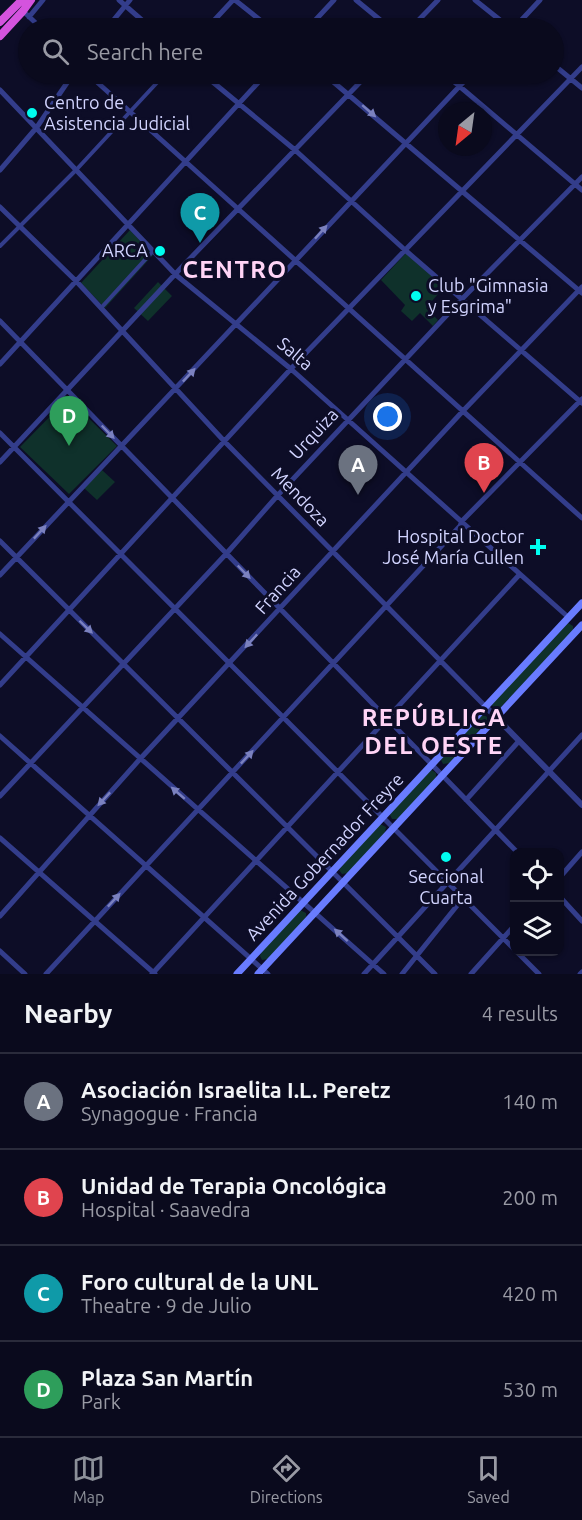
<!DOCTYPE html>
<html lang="en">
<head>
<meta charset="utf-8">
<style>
	body { margin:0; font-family:Ubuntu,sans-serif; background:#131326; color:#f1f3f6 }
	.controls { position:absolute; right:18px; bottom:18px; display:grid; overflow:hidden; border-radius:12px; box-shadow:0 2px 4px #0004 }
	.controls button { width:54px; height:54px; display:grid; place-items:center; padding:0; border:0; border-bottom:2px solid #2a2b3b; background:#0a0a1d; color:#f1f3f6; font:30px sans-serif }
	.compass { position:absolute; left:438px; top:102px; width:54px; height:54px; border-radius:50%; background:#0a0a1d; box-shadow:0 2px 4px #0004; rotate:209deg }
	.you { position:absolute; left:388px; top:417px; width:21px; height:21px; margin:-15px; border:4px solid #fff; border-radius:50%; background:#1a73e8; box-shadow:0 0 0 9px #1a73e833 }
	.badge { display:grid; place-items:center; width:39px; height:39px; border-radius:50%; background:#8c9099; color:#fff; font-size:20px; font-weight:700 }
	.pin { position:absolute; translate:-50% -50px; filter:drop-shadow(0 2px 3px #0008) }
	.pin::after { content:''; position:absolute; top:32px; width:21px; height:18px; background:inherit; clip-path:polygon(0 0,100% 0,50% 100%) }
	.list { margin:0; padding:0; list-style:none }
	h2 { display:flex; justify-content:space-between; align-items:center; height:78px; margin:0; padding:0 24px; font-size:26px }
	h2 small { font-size:20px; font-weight:400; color:#999aa4 }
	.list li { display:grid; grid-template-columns:39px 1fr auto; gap:18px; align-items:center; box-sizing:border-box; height:96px; padding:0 24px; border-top:2px solid #2a2b3b }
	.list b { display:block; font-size:22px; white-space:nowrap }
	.list p { margin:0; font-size:20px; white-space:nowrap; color:#999aa4 }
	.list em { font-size:20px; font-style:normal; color:#999aa4 }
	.icon { flex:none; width:33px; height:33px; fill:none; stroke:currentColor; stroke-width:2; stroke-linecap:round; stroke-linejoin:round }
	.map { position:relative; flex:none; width:582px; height:974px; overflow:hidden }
	.search { position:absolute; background:#0a0a1d; box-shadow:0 2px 4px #0004; left:18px; right:18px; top:18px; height:66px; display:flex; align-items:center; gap:15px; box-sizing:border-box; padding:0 21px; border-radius:33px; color:#999aa4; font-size:22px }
	.sheet { height:462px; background:#0a0a1d }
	nav { display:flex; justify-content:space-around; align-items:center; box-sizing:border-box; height:84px; border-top:2px solid #2a2b3b; background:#0a0a1d; font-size:16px; color:#999aa4 }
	nav a { display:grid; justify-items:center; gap:3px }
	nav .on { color:#8c9099 }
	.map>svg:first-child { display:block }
</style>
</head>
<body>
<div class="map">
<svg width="582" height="974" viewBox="0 0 582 974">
	<rect width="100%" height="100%" fill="#0d0d27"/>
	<!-- green -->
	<path fill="#0f312b" d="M130,230L153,255L105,308L81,283Z
		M406,253L445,286L426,308L438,320L433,326L420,313L412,321L401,311L405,305L381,280Z
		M158,282L172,296L148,321L134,308Z
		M68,398L117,446L69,494L20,447Z
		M102,470L115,482L97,500L84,488Z
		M568,623L573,626V630L500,708L496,710L491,704Z
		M483,714L487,717V721L450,763L443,764L441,760L443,756Z
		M430,769L436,773V777L398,819H392L390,815L391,812Z
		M380,824L386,827L385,832L348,873L342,874L339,870L341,867Z
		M300,910L306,913V917L268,959L262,960L260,956L261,952Z"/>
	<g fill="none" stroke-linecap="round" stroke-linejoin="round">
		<!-- pedestrian -->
		<path stroke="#333d8b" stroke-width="4" d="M0,246L77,169L165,74
			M101,308L153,251"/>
		<!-- minor -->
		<path stroke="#333d8b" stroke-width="5" d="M119,0L151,28
			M235,0L270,28
			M356,0L390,28
			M475,0L510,28
			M22,10L41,28
			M29,17L43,0
			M107,28L130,0
			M207,28L233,0
			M308,28L334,0
			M411,28L438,0
			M514,28L540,0
			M554,65L582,88
			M88,74L582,518
			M203,74L295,150L405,250L582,403
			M324,74L582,293
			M445,74L582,190
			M0,90L176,275L291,369L568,617
			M0,170L37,127L73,74
			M0,207L77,282L225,442L485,706
			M0,321L517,852
			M0,364L266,74
			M0,433L514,949
			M0,462L180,269L368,74
			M0,541L435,974
			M0,575L471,74
			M0,634L384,974
			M0,685L300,359L582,67
			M0,736L268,974
			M0,796L226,554L278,495L462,299L582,177
			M466,800L519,741
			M0,838L155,974
			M560,877L582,852
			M560,897L582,921
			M0,916L140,759L462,412L582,287
			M0,951L25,974
			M517,952L539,974
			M46,974L460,526L462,521L582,399
			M152,974L520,574
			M364,974L582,735
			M402,974L464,897
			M471,974L514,926
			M580,974L582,972"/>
		<!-- tertiary -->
		<path stroke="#333d8b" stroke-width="6" d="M485,706L582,805"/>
		<!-- secondary -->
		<path stroke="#697cff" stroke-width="7" d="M237,974L582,603
			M258,974L582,625"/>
		<!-- trunk -->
		<path stroke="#d453de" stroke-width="8" d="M0,22L22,0
			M0,36L23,11L31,0"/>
	</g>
	<!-- one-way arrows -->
	<defs><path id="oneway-solid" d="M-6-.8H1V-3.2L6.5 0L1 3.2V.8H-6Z" transform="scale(1.5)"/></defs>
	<g fill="#7b81bf">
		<use href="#oneway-solid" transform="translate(369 111) rotate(41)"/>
		<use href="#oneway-solid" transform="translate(321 232) rotate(-48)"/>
		<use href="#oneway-solid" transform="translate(189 375) rotate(-47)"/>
		<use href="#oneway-solid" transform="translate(108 432) rotate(46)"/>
		<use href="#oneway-solid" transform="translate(40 532) rotate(-47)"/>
		<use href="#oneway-solid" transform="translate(244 572) rotate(46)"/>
		<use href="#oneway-solid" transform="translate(86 627) rotate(44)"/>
		<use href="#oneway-solid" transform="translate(251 641) rotate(133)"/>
		<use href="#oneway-solid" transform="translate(247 757) rotate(-47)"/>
		<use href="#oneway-solid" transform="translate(178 793) rotate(-139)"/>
		<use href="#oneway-solid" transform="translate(104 799) rotate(133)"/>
		<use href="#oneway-solid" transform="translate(114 900) rotate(-47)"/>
		<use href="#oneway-solid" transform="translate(341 935) rotate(-138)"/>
	</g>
	<!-- markers -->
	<g fill="#00fdf0" stroke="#0d0d27" stroke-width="2">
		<circle cx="32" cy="113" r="6"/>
		<circle cx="160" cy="251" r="6"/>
		<circle cx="416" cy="296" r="6"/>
		<path d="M535 538h6v6h6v6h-6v6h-6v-6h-6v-6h6z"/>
		<circle cx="446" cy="857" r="6"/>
	</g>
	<g text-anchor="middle" stroke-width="6" stroke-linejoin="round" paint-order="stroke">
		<!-- poi labels -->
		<g font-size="18" fill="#d2d4ff" stroke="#0d0d27" text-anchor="start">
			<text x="44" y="109">Centro de<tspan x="44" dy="21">Asistencia Judicial</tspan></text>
			<text x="148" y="257" text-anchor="end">ARCA</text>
			<text x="428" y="292">Club "Gimnasia<tspan x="428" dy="21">y Esgrima"</tspan></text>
			<text x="524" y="543" text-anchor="end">Hospital Doctor<tspan x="524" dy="21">José María Cullen</tspan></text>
			<text x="446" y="883" text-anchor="middle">Seccional<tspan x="446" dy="21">Cuarta</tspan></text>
		</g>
		<!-- street labels -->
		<g font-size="18" fill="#d2d4ff" stroke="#0d0d27">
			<text transform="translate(295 354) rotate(40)" y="6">Salta</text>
			<text transform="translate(314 434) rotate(-47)" y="6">Urquiza</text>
			<text transform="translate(300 497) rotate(46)" y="6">Mendoza</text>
			<text transform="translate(278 590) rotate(-48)" y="6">Francia</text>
			<text transform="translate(325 857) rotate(-47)" y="6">Avenida Gobernador Freyre</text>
		</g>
		<!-- district labels -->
		<g font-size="24" font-weight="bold" letter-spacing="1.5" fill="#ffd4f6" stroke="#0d0d27">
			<text x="235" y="278">CENTRO</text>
			<text x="434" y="726">REPÚBLICA<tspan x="434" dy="28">DEL OESTE</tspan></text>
		</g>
	</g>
</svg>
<div class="controls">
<button><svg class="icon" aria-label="locate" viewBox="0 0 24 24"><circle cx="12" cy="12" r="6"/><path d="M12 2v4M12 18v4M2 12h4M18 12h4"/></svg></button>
<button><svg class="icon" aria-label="layers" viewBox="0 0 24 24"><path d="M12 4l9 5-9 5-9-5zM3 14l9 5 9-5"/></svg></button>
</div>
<svg class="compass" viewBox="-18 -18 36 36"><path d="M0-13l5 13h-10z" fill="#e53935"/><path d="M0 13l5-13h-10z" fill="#999aa4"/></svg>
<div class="you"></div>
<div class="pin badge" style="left:358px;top:495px;background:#6b7280">A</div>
<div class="pin badge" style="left:484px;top:493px;background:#e0444e">B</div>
<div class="pin badge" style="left:200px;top:243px;background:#0f9aa8">C</div>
<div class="pin badge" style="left:69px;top:446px;background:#2e9e5b">D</div>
<div class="search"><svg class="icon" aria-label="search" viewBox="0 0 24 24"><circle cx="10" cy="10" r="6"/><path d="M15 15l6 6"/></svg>Search here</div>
</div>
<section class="sheet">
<h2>Nearby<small>4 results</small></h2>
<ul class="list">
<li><span class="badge" style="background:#6b7280">A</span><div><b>Asociación Israelita I.L. Peretz</b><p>Synagogue · Francia</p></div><em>140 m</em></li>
<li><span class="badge" style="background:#e0444e">B</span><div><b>Unidad de Terapia Oncológica</b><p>Hospital · Saavedra</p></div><em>200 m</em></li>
<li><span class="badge" style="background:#0f9aa8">C</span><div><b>Foro cultural de la UNL</b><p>Theatre · 9 de Julio</p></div><em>420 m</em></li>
<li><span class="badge" style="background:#2e9e5b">D</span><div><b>Plaza San Martín</b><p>Park</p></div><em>530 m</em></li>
</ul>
</section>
<nav>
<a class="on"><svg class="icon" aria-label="map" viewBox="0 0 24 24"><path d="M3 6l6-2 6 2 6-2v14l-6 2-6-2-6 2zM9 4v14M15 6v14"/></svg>Map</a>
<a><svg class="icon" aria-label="directions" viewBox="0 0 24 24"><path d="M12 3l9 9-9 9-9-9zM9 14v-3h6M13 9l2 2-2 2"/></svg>Directions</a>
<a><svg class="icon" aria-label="saved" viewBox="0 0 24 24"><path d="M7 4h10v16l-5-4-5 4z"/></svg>Saved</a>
</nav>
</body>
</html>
